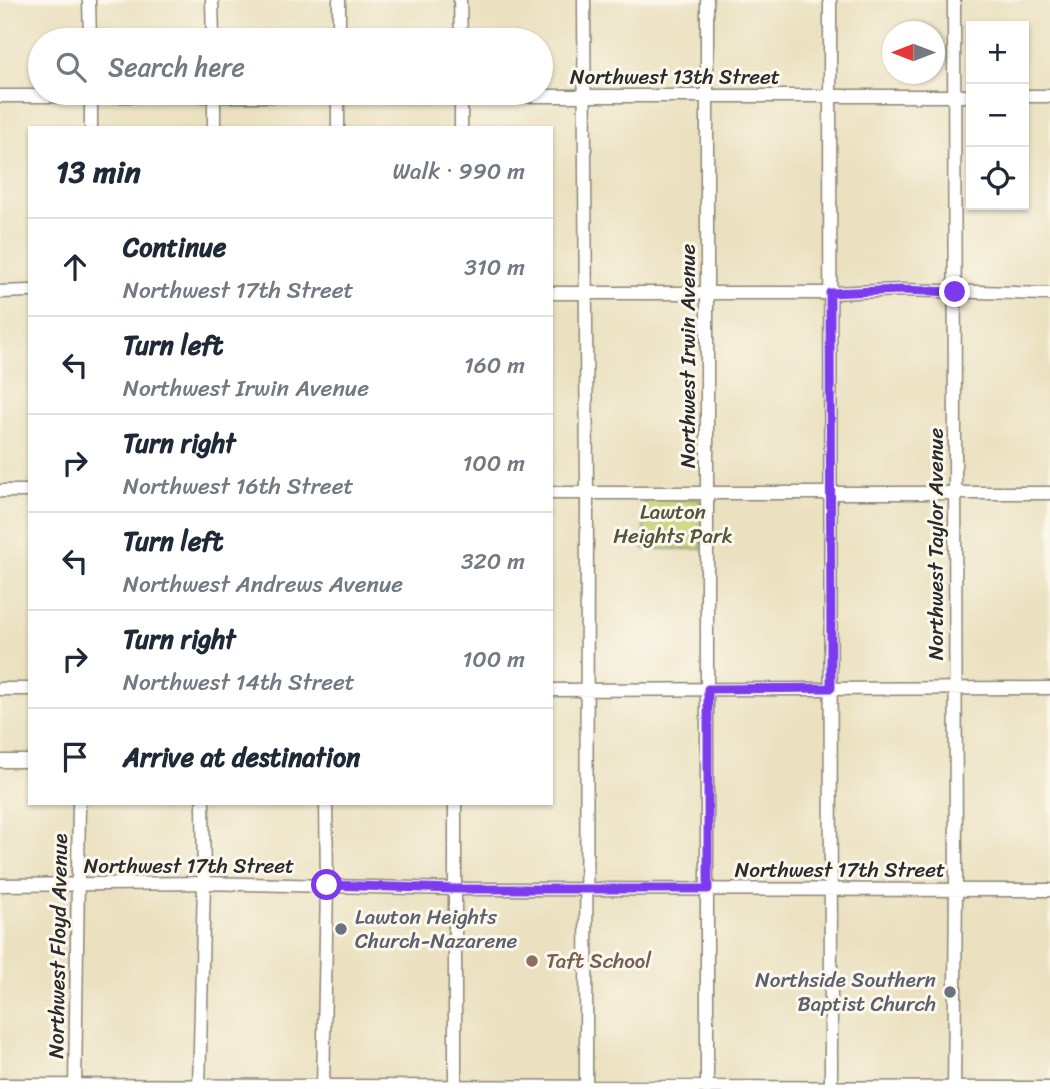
<!DOCTYPE html>
<html lang="en">
<head>
<meta charset="utf-8">
<style>
	body { margin:0; font-family:Sriracha,sans-serif; background:#f6f6f7; color:#1f2937 }
	.controls { position:absolute; right:21px; top:21px; display:grid; overflow:hidden; border-radius:0px; box-shadow:0 2px 5px #0004 }
	.controls button { width:63px; height:63px; display:grid; place-items:center; padding:0; border:0; border-bottom:2px solid #e0e1e3; background:#fff; color:#1f2937; font:35px sans-serif }
	.compass { position:absolute; left:882px; top:21px; width:63px; height:63px; border-radius:50%; background:#fff; box-shadow:0 2px 5px #0004; rotate:270deg }
	.stop { position:absolute; width:21px; height:21px; margin:-16px; border:5px solid #7c3aed; border-radius:50%; background:#fff }
	.stop.end { background:#7c3aed; border-color:#fff; box-shadow:0 2px 7px #0008 }
	.list { margin:0; padding:0; list-style:none }
	h2 { display:flex; justify-content:space-between; align-items:center; height:91px; margin:0; padding:0 28px; font-size:30px }
	h2 small { font-size:23px; font-weight:400; color:#747a83 }
	.list li { display:grid; grid-template-columns:46px 1fr auto; gap:21px; align-items:center; box-sizing:border-box; height:98px; padding:0 28px; border-top:2px solid #e0e1e3 }
	.list b { display:block; font-size:26px; white-space:nowrap }
	.list p { margin:0; font-size:23px; white-space:nowrap; color:#747a83 }
	.list em { font-size:23px; font-style:normal; color:#747a83 }
	.icon { flex:none; width:38px; height:38px; fill:none; stroke:currentColor; stroke-width:2; stroke-linecap:round; stroke-linejoin:round }
	.map { position:relative; flex:none; width:1050px; height:1089px; overflow:hidden }
	.search { position:absolute; background:#fff; box-shadow:0 2px 5px #0004; left:28px; top:28px; width:525px; height:77px; display:flex; align-items:center; gap:18px; box-sizing:border-box; padding:0 24px; border-radius:38px; color:#747a83; font-size:26px }
	.panel { position:absolute; background:#fff; box-shadow:0 2px 5px #0004; left:28px; top:126px; width:525px; height:679px; border-radius:0px }
	.map>svg:first-child { display:block }
</style>
</head>
<body>
<div class="map">
<svg width="1050" height="1089" viewBox="0 0 1050 1089">
	<rect width="100%" height="100%" fill="#fbf7ec"/>
	<filter id="ink" filterUnits="userSpaceOnUse"><feTurbulence type="fractalNoise" baseFrequency=".0143" numOctaves="2"/><feDisplacementMap in="SourceGraphic" scale="14" xChannelSelector="R" yChannelSelector="G"/><feConvolveMatrix kernelMatrix="1 2 1 2 8 2 1 2 1" color-interpolation-filters="sRGB"/></filter>
	<filter id="wash" filterUnits="userSpaceOnUse"><feTurbulence type="fractalNoise" baseFrequency=".00686" numOctaves="4" result="noise"/><feDisplacementMap in="SourceGraphic" scale="28" xChannelSelector="R" yChannelSelector="G"/><feGaussianBlur stdDeviation="1.57" result="paint"/><feColorMatrix in="noise" values="0 0 0 0 0 0 0 0 0 0 0 0 0 0 0 0 0 1.4 0 .05"/><feComposite in="paint" operator="in"/></filter>
	<g filter="url(#wash)">
		<rect width="100%" height="100%" fill="#ebe1c0"/>
		<!-- green -->
		<path fill="#c4d477" stroke="#788051" stroke-width="2" d="M644,498L699,499L701,504L702,549H644Z"/>
	</g>
	<g filter="url(#ink)">
		<g fill="none" stroke-linecap="round" stroke-linejoin="round">
			<defs>
				<path id="minor" d="M89,0L90,40
					M212,0L213,40
					M339,0V40
					M460,0L461,40
					M584,0L587,493L586,1089
					M707,0V1089
					M830,0L831,1089
					M91,93V128
					M214,93V128
					M338,93V128
					M461,93V128
					M0,96H971
					M1024,96H1050
					M0,292L30,291
					M551,293H830L900,290L1050,294
					M0,491H30
					M551,493H1050
					M0,689H30
					M551,690L1050,688
					M0,761H30
					M0,885L204,883L456,889L1050,890
					M0,1085L1050,1088
					M75,1089L79,803
					M199,1089L204,883L203,803
					M323,1089L327,885L326,803
					M455,1089V803
					M954,1089L956,889L954,0"/>
			</defs>
			<!-- minor casing -->
			<use href="#minor" stroke="#8b8676" stroke-width="15"/>
			<!-- minor -->
			<use href="#minor" stroke="#fff" stroke-width="12"/>
		</g>
	</g>
	<g fill="none" stroke-linecap="round" stroke-linejoin="round" filter="url(#ink)">
		<!-- route -->
		<path stroke="#7c3aed" stroke-width="9" d="M327,885L456,889H708V689L831,688L830,293L900,290L955,292"/>
	</g>
	<!-- markers -->
	<g fill="#6b7280" stroke="#fbf7ec" stroke-width="2.5">
		<circle cx="341" cy="929" r="7"/>
		<circle cx="950" cy="992" r="7"/>
	</g>
	<circle fill="#8d6e63" stroke="#fbf7ec" stroke-width="2.5" cx="532" cy="961" r="7"/>
	<g text-anchor="middle" stroke-width="6" stroke-linejoin="round" paint-order="stroke">
		<!-- street labels -->
		<g font-size="21" fill="#2b2b2b" stroke="#fbf7ec">
			<text x="675" y="84">Northwest 13th Street</text>
			<text transform="translate(688 356) rotate(-90)" y="7">Northwest Irwin Avenue</text>
			<text transform="translate(936 544) rotate(-90)" y="7">Northwest Taylor Avenue</text>
			<text x="189" y="873">Northwest 17th Street</text>
			<text x="840" y="877">Northwest 17th Street</text>
			<text transform="translate(58 946) rotate(-89)" y="7">Northwest Floyd Avenue</text>
		</g>
		<!-- park labels -->
		<g font-size="21" fill="#51553e" stroke="#fbf7ec">
			<text x="673" y="519">Lawton<tspan x="673" dy="24">Heights Park</tspan></text>
		</g>
		<!-- worship labels -->
		<g font-size="21" fill="#5b616d" stroke="#fbf7ec" text-anchor="start">
			<text x="355" y="924">Lawton Heights<tspan x="355" dy="24">Church-Nazarene</tspan></text>
			<text x="936" y="987" text-anchor="end">Northside Southern<tspan x="936" dy="24">Baptist Church</tspan></text>
		</g>
		<!-- education labels -->
		<g font-size="21" fill="#785e54" stroke="#fbf7ec" text-anchor="start">
			<text x="546" y="968">Taft School</text>
		</g>
	</g>
</svg>
<div class="controls">
<button>+</button>
<button>−</button>
<button><svg class="icon" aria-label="locate" viewBox="0 0 24 24"><circle cx="12" cy="12" r="6"/><path d="M12 2v4M12 18v4M2 12h4M18 12h4"/></svg></button>
</div>
<svg class="compass" viewBox="-18 -18 36 36"><path d="M0-13l5 13h-10z" fill="#e53935"/><path d="M0 13l5-13h-10z" fill="#747a83"/></svg>
<div class="stop" style="left:327px;top:885px"></div>
<div class="stop end" style="left:955px;top:292px"></div>
<div class="search"><svg class="icon" aria-label="search" viewBox="0 0 24 24"><circle cx="10" cy="10" r="6"/><path d="M15 15l6 6"/></svg>Search here</div>
<section class="panel">
<h2>13 min<small>Walk · 990 m</small></h2>
<ul class="list">
<li><svg class="icon" aria-label="ahead" viewBox="0 0 24 24"><path d="M12 20V5M6 11l6-6 6 6"/></svg><div><b>Continue</b><p>Northwest 17th Street</p></div><em>310 m</em></li>
<li><svg class="icon" aria-label="left" viewBox="0 0 24 24"><path d="M17 20v-9H6M10 6l-5 5 5 5"/></svg><div><b>Turn left</b><p>Northwest Irwin Avenue</p></div><em>160 m</em></li>
<li><svg class="icon" aria-label="right" viewBox="0 0 24 24"><path d="M7 20v-9h11M14 6l5 5-5 5"/></svg><div><b>Turn right</b><p>Northwest 16th Street</p></div><em>100 m</em></li>
<li><svg class="icon" aria-label="left" viewBox="0 0 24 24"><path d="M17 20v-9H6M10 6l-5 5 5 5"/></svg><div><b>Turn left</b><p>Northwest Andrews Avenue</p></div><em>320 m</em></li>
<li><svg class="icon" aria-label="right" viewBox="0 0 24 24"><path d="M7 20v-9h11M14 6l5 5-5 5"/></svg><div><b>Turn right</b><p>Northwest 14th Street</p></div><em>100 m</em></li>
<li><svg class="icon" aria-label="arrive" viewBox="0 0 24 24"><path d="M6 21V4h12l-3 4 3 4H6"/></svg><div><b>Arrive at destination</b></div></li>
</ul>
</section>
</div>
</body>
</html>
